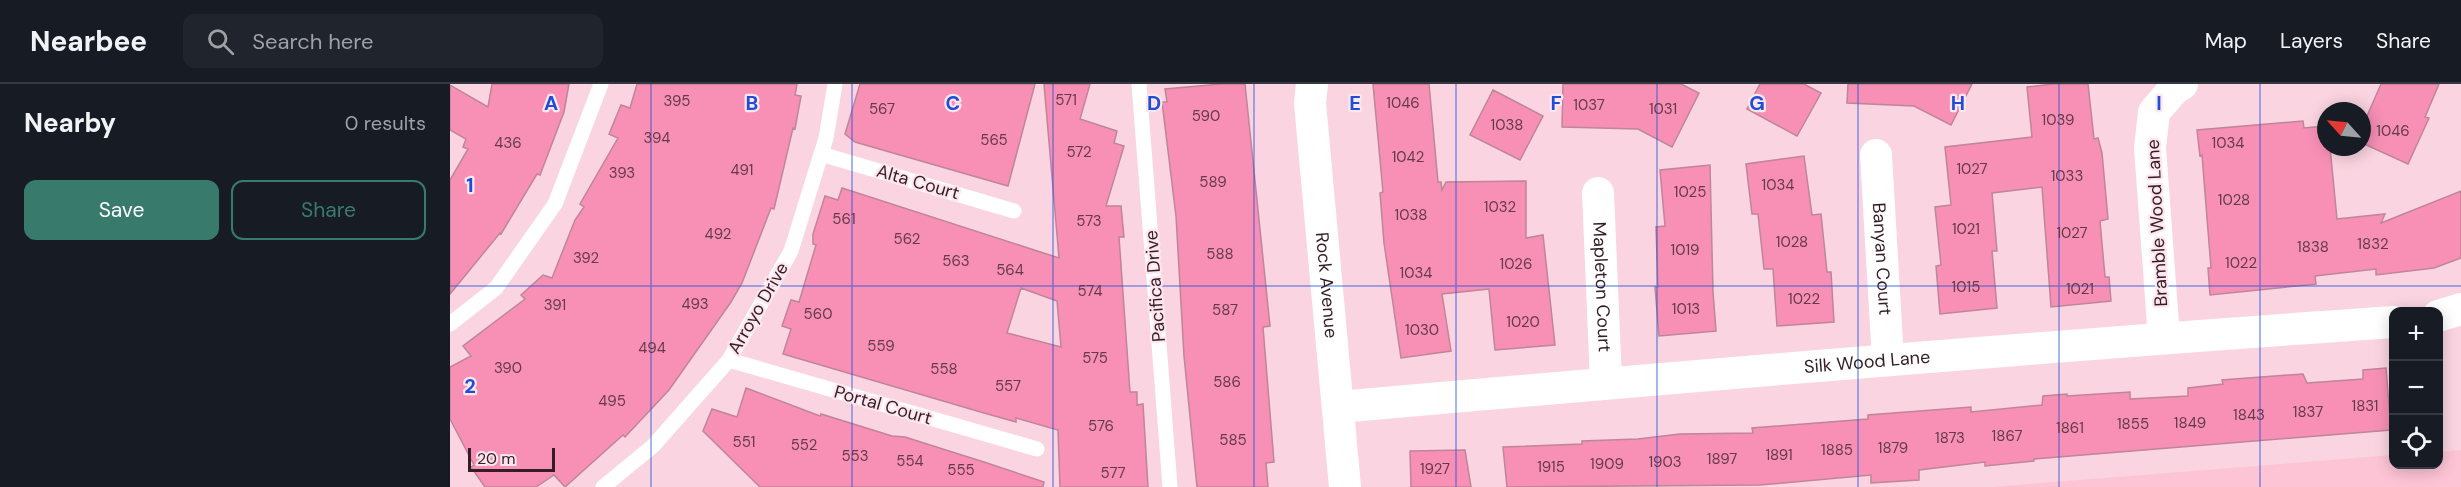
<!DOCTYPE html>
<html lang="en">
<head>
<meta charset="utf-8">
<style>
	body { margin:0; font-family:"DM Sans",sans-serif; background:#20242c; color:#f1f3f6 }
	.controls { position:absolute; right:18px; bottom:18px; display:grid; overflow:hidden; border-radius:12px; box-shadow:0 3px 15px #0003 }
	.controls button { width:54px; height:54px; display:grid; place-items:center; padding:0; border:0; border-bottom:2px solid #363941; background:#171b24; color:#f1f3f6; font:30px sans-serif }
	.compass { position:absolute; left:1867px; top:18px; width:54px; height:54px; border-radius:50%; background:#171b24; box-shadow:0 3px 15px #0003; rotate:297deg }
	.scale { position:absolute; left:18px; bottom:15px; width:87px; box-sizing:border-box; padding-left:6px; border:3px solid #341d25; border-top:0; font-size:16px; line-height:21px; white-space:nowrap; color:#341d25; -webkit-text-stroke:4px #ffe5ed; paint-order:stroke }
	.list { margin:0; padding:0; list-style:none }
	h2 { display:flex; justify-content:space-between; align-items:center; height:78px; margin:0; padding:0 24px; font-size:26px }
	h2 small { font-size:20px; font-weight:400; color:#9ea1a6 }
	.actions { display:flex; gap:12px; padding:18px 24px }
	.actions a { flex:1; padding:14px 0; border:2px solid #387b6d; border-radius:12px; text-align:center; font-size:21px; color:#387b6d }
	.actions .main { background:#387b6d; color:#fff }
	.icon { flex:none; width:33px; height:33px; fill:none; stroke:currentColor; stroke-width:2; stroke-linecap:round; stroke-linejoin:round }
	.map { position:relative; flex:none; width:2011px; height:403px; overflow:hidden }
	header { display:flex; align-items:center; gap:36px; box-sizing:border-box; height:84px; padding:0 30px; background:#171b24; border-bottom:2px solid #363941 }
	header strong { font-size:28px }
	nav { display:flex; gap:33px; margin-inline-start:auto; font-size:21px }
	.search { width:420px; height:54px; background:#20242c; display:flex; align-items:center; gap:15px; box-sizing:border-box; padding:0 21px; border-radius:12px; color:#9ea1a6; font-size:22px }
	main { display:flex }
	aside { flex:1; background:#171b24 }
	.map>svg:first-child { display:block }
</style>
</head>
<body>
<header>
<strong>Nearbee</strong>
<div class="search"><svg class="icon" aria-label="search" viewBox="0 0 24 24"><circle cx="10" cy="10" r="6"/><path d="M15 15l6 6"/></svg>Search here</div>
<nav><a>Map</a><a>Layers</a><a>Share</a></nav>
</header>
<main>
<aside>
<h2>Nearby<small>0 results</small></h2>
<ul class="list">
</ul>
<div class="actions"><a class="main">Save</a><a>Share</a></div>
</aside>
<div class="map">
<svg width="2011" height="403" viewBox="0 0 2011 403">
	<rect width="100%" height="100%" fill="#fad4e0"/>
	<!-- built -->
	<path fill="#fdc4d6" d="M2011,366V403H1542L1943,371L1944,380H1988L1989,368Z"/>
	<!-- building -->
	<path fill="#f890b6" stroke="#bf8598" stroke-width="1.5" fill-rule="evenodd" d="M42,0H119L114,28L90,91L87,90L51,150L50,149L0,210V96L18,65L13,63L16,55L0,46V1L38,23Z
		M187,0H347L345,11L351,12L345,45L343,44L324,125L321,124L292,199L281,218L219,306L175,353L173,351L115,403L104,391L86,403H35L21,383L24,381L0,335V283L21,272L13,262L75,215L71,211L93,191L102,194L125,136L134,123L130,120L168,54L159,50L171,21L180,24Z
		M410,0H585L558,102L405,58L395,50Z
		M594,0H640L630,35L667,47L664,59L674,62L656,122H671L674,153H669L680,308H687V321L693,320L698,403H610L608,346L566,334V338L534,329L333,270L341,245L332,242L341,216L349,218L366,161L363,160V150L375,112L388,116L392,104L609,174ZM571,204L607,217L611,263L557,249Z
		M771,0H795L820,242L813,243L824,378L816,379L818,403H747L734,272L726,132L712,18H717L715,5Z
		M923,0H979L988,98H991L992,106L996,98L1076,97V154L1093,151L1105,261L1045,266L1039,205L992,210L1001,267L951,274L934,159L930,109L933,108Z
		M1113,0H1231L1249,9L1222,63L1188,45L1112,43Z
		M1310,0H1354L1371,9L1347,52L1297,25Z
		M1398,0H1522L1501,41L1464,22L1397,19Z
		M1602,0H1638L1644,55L1648,54L1652,69L1658,135L1650,137L1655,193H1659L1661,217L1601,223L1592,103L1542,109L1547,167H1542L1547,224L1490,230L1486,182L1491,181L1485,123L1501,121L1495,63L1582,53L1577,3Z
		M1931,0H1989L1975,33L1979,34L1958,80L1912,59V34L1914,30L1917,32Z
		M1043,6L1093,32L1070,76L1020,51Z
		M1853,37L1854,44L1876,42V63H1880L1887,135L1935,130L1931,139L2011,107V174L1984,184L1926,191V185L1865,192L1866,200L1760,211L1758,184H1761L1752,71L1750,72L1747,46Z
		M1354,72L1362,131L1371,130L1377,188H1381L1384,238L1327,242L1323,185H1314L1308,130H1302L1296,80Z
		M1260,81L1263,208L1266,247L1209,252L1205,203H1208L1206,143L1215,142L1210,86Z
		M1936,284L1941,346L1584,375V377L1535,382V378L1469,386V396L1421,399V391L1310,401L1057,403L1053,363L1132,360V357L1188,355L1230,350L1303,349L1302,344L1418,335V331L1521,323V328L1592,321L1593,312L1617,310V312L1680,308V315L1738,312V304L1773,300L1772,296L1853,290L1857,299L1913,295V286Z
		M296,304L370,332L371,330L442,352L455,353L537,379L594,398L593,403H310L253,347L262,325L287,333Z
		M1015,366L1021,403H961L960,367Z"/>
	<g fill="none" stroke-linecap="round" stroke-linejoin="round">
		<!-- lane -->
		<path stroke="#fff" stroke-width="15" d="M689,0L720,403
			M371,70L564,127
			M0,240L46,204L105,120L151,0
			M279,276L587,365
			M153,403L203,362L279,276L341,167L376,54L385,0"/>
		<!-- street -->
		<g stroke="#fff" stroke-width="32">
			<path id="s1" d="M862,0L860,19L895,403"/>
			<path id="s2" d="M1426,71L1438,276"/>
			<path id="s3" d="M1148,109L1156,298"/>
			<path d="M1988,232L2011,225"/>
			<path d="M1714,254L1700,64L1704,28L1725,4L1732,0"/>
			<path id="s4" d="M889,323C1240,292 1592,262 1944,238"/>
		</g>
	</g>
	<!-- grid -->
	<path fill="none" stroke="#1d4ed8" stroke-width="1.5" stroke-opacity="0.55" d="M201,0V403M402,0V403M603,0V403M804,0V403M1006,0V403M1207,0V403M1408,0V403M1609,0V403M1810,0V403M0,202H2011"/>
	<g text-anchor="middle" stroke-width="4.5" stroke-linejoin="round" paint-order="stroke">
		<!-- number labels -->
		<g font-size="15" fill="#653a49">
			<text x="616" y="21">571</text>
			<text x="227" y="22">395</text>
			<text x="953" y="24">1046</text>
			<text x="1139" y="26">1037</text>
			<text x="432" y="30">567</text>
			<text x="1213" y="30">1031</text>
			<text x="756" y="37">590</text>
			<text x="1608" y="41">1039</text>
			<text x="1057" y="46">1038</text>
			<text x="1943" y="52">1046</text>
			<text x="207" y="59">394</text>
			<text x="544" y="61">565</text>
			<text x="58" y="64">436</text>
			<text x="1778" y="64">1034</text>
			<text x="629" y="73">572</text>
			<text x="958" y="78">1042</text>
			<text x="1522" y="90">1027</text>
			<text x="292" y="91">491</text>
			<text x="172" y="94">393</text>
			<text x="1617" y="97">1033</text>
			<text x="763" y="103">589</text>
			<text x="1328" y="106">1034</text>
			<text x="1240" y="113">1025</text>
			<text x="1784" y="121">1028</text>
			<text x="1050" y="128">1032</text>
			<text x="961" y="136">1038</text>
			<text x="394" y="140">561</text>
			<text x="639" y="142">573</text>
			<text x="1516" y="150">1021</text>
			<text x="1622" y="154">1027</text>
			<text x="268" y="155">492</text>
			<text x="457" y="160">562</text>
			<text x="1342" y="163">1028</text>
			<text x="1923" y="165">1832</text>
			<text x="1863" y="168">1838</text>
			<text x="1235" y="171">1019</text>
			<text x="770" y="175">588</text>
			<text x="136" y="179">392</text>
			<text x="506" y="182">563</text>
			<text x="1791" y="184">1022</text>
			<text x="1066" y="185">1026</text>
			<text x="560" y="191">564</text>
			<text x="966" y="194">1034</text>
			<text x="1516" y="208">1015</text>
			<text x="1630" y="210">1021</text>
			<text x="640" y="212">574</text>
			<text x="1354" y="220">1022</text>
			<text x="245" y="225">493</text>
			<text x="105" y="226">391</text>
			<text x="1236" y="230">1013</text>
			<text x="775" y="231">587</text>
			<text x="368" y="235">560</text>
			<text x="1073" y="243">1020</text>
			<text x="972" y="251">1030</text>
			<text x="431" y="267">559</text>
			<text x="202" y="269">494</text>
			<text x="645" y="279">575</text>
			<text x="58" y="289">390</text>
			<text x="494" y="290">558</text>
			<text x="777" y="303">586</text>
			<text x="558" y="307">557</text>
			<text x="162" y="322">495</text>
			<text x="1915" y="327">1831</text>
			<text x="1858" y="333">1837</text>
			<text x="1799" y="336">1843</text>
			<text x="1740" y="344">1849</text>
			<text x="1683" y="345">1855</text>
			<text x="651" y="347">576</text>
			<text x="1620" y="349">1861</text>
			<text x="1557" y="357">1867</text>
			<text x="1500" y="359">1873</text>
			<text x="783" y="361">585</text>
			<text x="294" y="363">551</text>
			<text x="354" y="366">552</text>
			<text x="1443" y="369">1879</text>
			<text x="1387" y="371">1885</text>
			<text x="1329" y="376">1891</text>
			<text x="405" y="377">553</text>
			<text x="1272" y="380">1897</text>
			<text x="460" y="382">554</text>
			<text x="1215" y="383">1903</text>
			<text x="1157" y="385">1909</text>
			<text x="1101" y="388">1915</text>
			<text x="985" y="390">1927</text>
			<text x="511" y="391">555</text>
			<text x="663" y="394">577</text>
		</g>
		<!-- street labels -->
		<g font-size="18" fill="#341d25" stroke="#ffe5ed">
			<text transform="translate(468 98) rotate(16)" y="6">Alta Court</text>
			<text transform="translate(1707 139) rotate(-93)" y="6">Bramble Wood Lane</text>
			<text dy="6" stroke="none"><textPath href="#s2" startOffset="104">Banyan Court</textPath></text>
			<text dy="6" stroke="none"><textPath href="#s1" startOffset="202">Rock Avenue</textPath></text>
			<text transform="translate(705 202) rotate(-94)" y="6">Pacifica Drive</text>
			<text dy="6" stroke="none"><textPath href="#s3" startOffset="94">Mapleton Court</textPath></text>
			<text transform="translate(308 224) rotate(-60)" y="6">Arroyo Drive</text>
			<text dy="6" stroke="none"><textPath href="#s4" startOffset="530">Silk Wood Lane</textPath></text>
			<text transform="translate(433 321) rotate(16)" y="6">Portal Court</text>
		</g>
	</g>
	<g font-size="20" text-anchor="middle" font-weight="bold" fill="#1d4ed8" stroke="#ffe5ed" stroke-width="4.5" stroke-linejoin="round" paint-order="stroke">
		<text x="101" y="26">A</text>
		<text x="302" y="26">B</text>
		<text x="503" y="26">C</text>
		<text x="704" y="26">D</text>
		<text x="905" y="26">E</text>
		<text x="1106" y="26">F</text>
		<text x="1307" y="26">G</text>
		<text x="1508" y="26">H</text>
		<text x="1709" y="26">I</text>
		<text x="20" y="108">1</text>
		<text x="20" y="309">2</text>
	</g>
</svg>
<div class="controls">
<button>+</button>
<button>−</button>
<button><svg class="icon" aria-label="locate" viewBox="0 0 24 24"><circle cx="12" cy="12" r="6"/><path d="M12 2v4M12 18v4M2 12h4M18 12h4"/></svg></button>
</div>
<svg class="compass" viewBox="-18 -18 36 36"><path d="M0-13l5 13h-10z" fill="#e53935"/><path d="M0 13l5-13h-10z" fill="#9ea1a6"/></svg>
<div class="scale">20 m</div>
</div>
</main>
</body>
</html>
